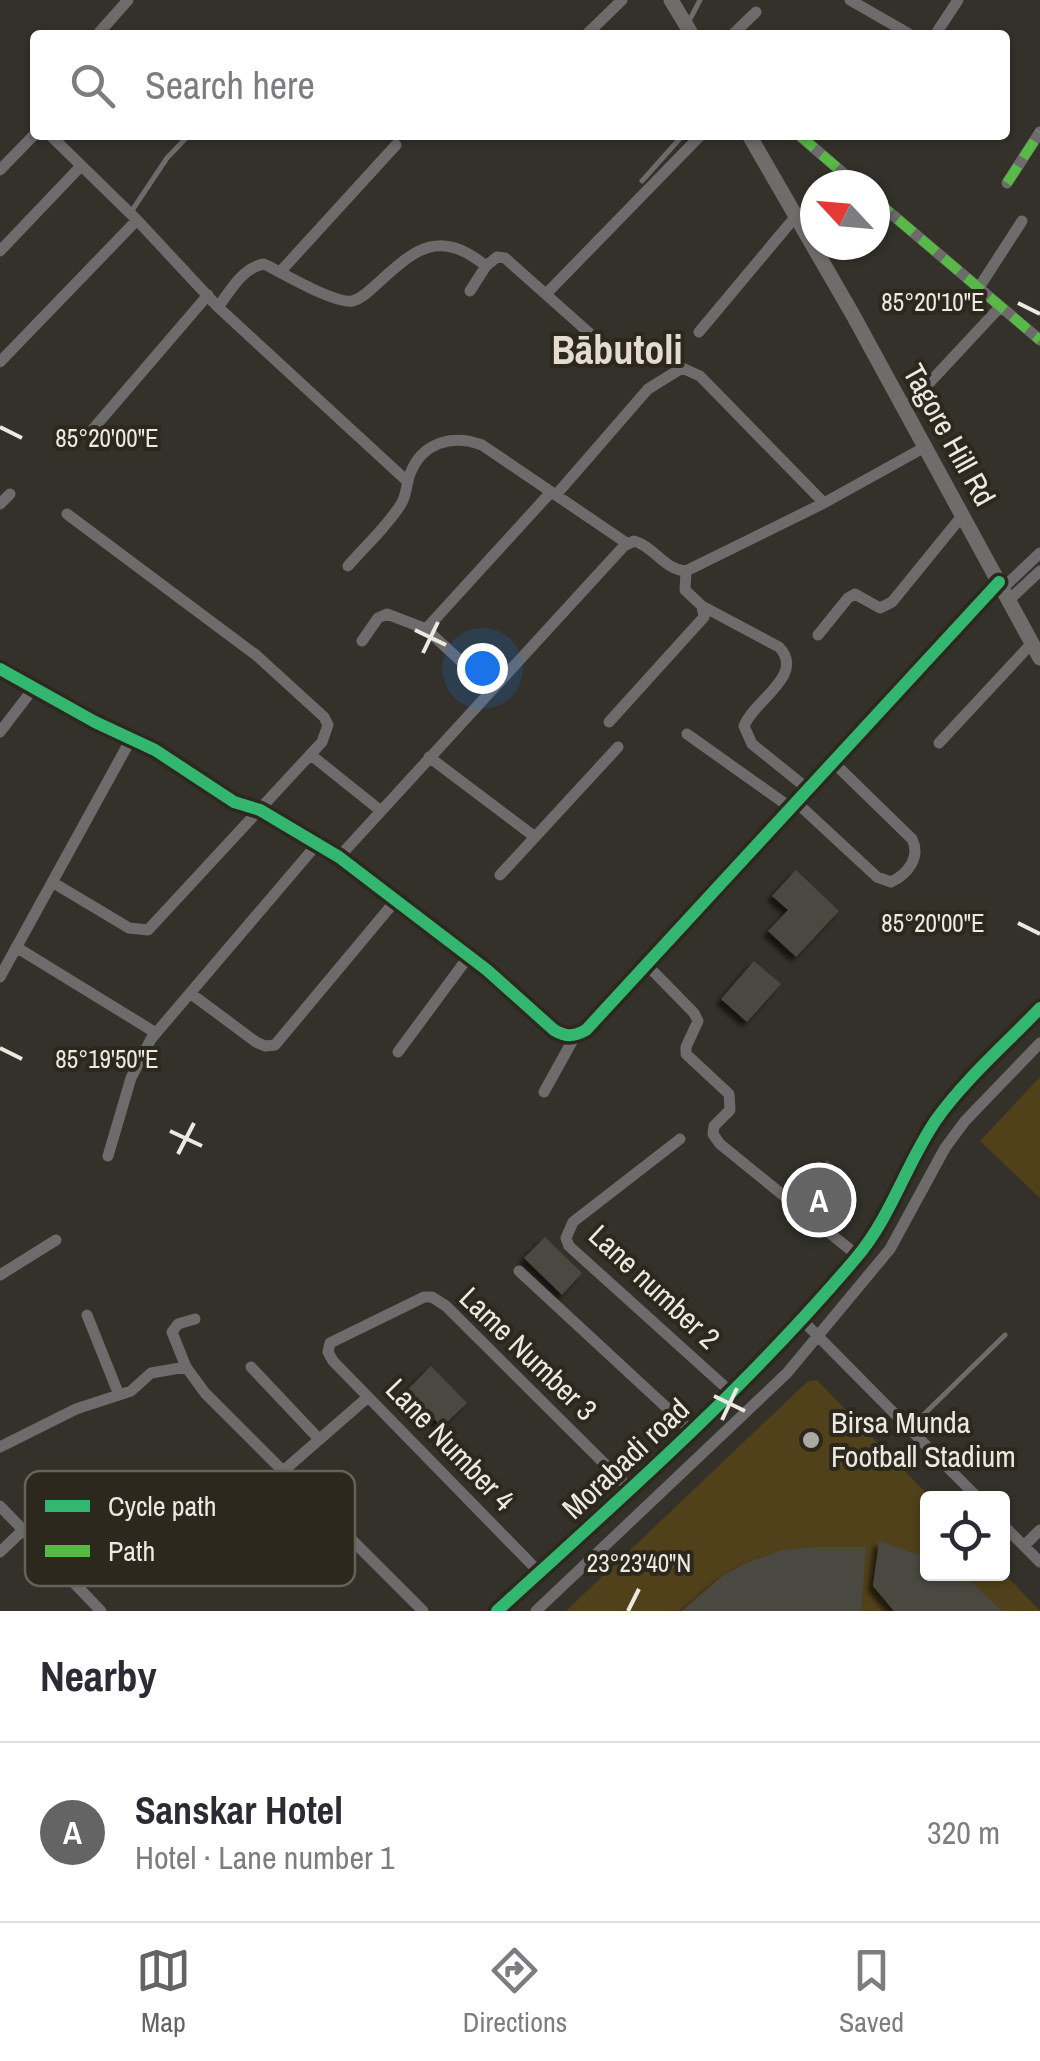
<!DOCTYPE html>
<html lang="en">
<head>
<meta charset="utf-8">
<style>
	body { margin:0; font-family:"Archivo Narrow",sans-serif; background:#f7f7f7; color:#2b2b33 }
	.controls { position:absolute; right:30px; bottom:30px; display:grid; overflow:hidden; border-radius:10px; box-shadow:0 2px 8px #0004 }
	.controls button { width:90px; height:90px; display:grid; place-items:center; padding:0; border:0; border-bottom:2px solid #e1e1e2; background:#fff; color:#2b2b33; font:50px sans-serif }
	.compass { position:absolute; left:800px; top:170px; width:90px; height:90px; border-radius:50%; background:#fff; box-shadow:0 2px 8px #0004; rotate:296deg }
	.you { position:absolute; left:482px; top:668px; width:35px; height:35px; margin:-25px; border:8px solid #fff; border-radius:50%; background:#1a73e8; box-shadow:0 0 0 15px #1a73e833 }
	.badge { display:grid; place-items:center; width:65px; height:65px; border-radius:50%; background:#656464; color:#fff; font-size:32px; font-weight:700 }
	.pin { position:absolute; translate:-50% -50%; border:5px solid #fff; box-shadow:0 2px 10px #0006 }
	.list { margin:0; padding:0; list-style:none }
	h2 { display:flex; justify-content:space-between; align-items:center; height:130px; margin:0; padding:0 40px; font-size:42px }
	h2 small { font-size:32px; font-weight:400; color:#7c7c81 }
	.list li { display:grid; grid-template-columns:65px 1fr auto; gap:30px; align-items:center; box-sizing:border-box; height:180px; padding:0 40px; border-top:2px solid #e1e1e2 }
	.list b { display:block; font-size:38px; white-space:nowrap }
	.list p { margin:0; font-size:32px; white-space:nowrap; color:#7c7c81 }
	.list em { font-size:32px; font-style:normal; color:#7c7c81 }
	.icon { flex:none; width:55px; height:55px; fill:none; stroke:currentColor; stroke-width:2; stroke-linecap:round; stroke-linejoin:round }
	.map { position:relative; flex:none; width:1040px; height:1611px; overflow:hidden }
	.search { position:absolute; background:#fff; box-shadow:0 2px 8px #0004; left:30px; right:30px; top:30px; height:110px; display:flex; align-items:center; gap:25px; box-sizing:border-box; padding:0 35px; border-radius:10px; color:#7c7c81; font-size:38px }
	.sheet { height:310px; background:#fff }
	nav { display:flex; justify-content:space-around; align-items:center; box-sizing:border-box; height:140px; border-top:2px solid #e1e1e2; background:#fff; font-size:28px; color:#7c7c81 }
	nav a { display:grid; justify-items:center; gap:5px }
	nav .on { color:#656464 }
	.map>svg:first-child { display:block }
</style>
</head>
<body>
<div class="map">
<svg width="1040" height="1611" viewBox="0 0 1040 1611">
	<defs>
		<filter id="shadow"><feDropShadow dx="-5" dy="5" stdDeviation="2.5" flood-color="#0009"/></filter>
	</defs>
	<rect width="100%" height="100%" fill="#33312a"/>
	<!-- green -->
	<path fill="#51411a" d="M1040,1077V1198L980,1141Z
		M817,1380L931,1498H928V1574L1003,1572L1040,1611H566L807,1382Z"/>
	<!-- building -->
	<path fill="#4a4842" filter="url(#shadow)" d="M796,870L839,911L796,957L768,931L788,910L772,896Z
		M754,961L781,984L747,1022L721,999Z
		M827,1160L851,1180L821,1216L797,1196Z
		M545,1237L582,1273L562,1295L524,1258Z
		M431,1366L467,1403L442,1427L407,1390Z
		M879,1541L928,1558V1574H958L968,1579L1002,1611H894L873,1586Z
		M814,1547H866L861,1611H682L721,1577L746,1563L782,1550Z"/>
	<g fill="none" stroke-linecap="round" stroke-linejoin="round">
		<!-- service -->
		<path stroke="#6d6b6b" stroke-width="5" d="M688,23L700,0
			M642,181L683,135
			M131,212L167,158L189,135
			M911,1427L1005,1335"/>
		<!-- minor -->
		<path stroke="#6d6b6b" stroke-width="11" d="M850,0L911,35
			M97,35L128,0
			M586,35L622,0
			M732,35L756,12
			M935,35L958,0
			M799,135L857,185
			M0,170L35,134
			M1007,183L1040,132
			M875,200L1040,340
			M137,220L218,307L408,482
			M0,251L81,166
			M280,272L396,145
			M978,289L1022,221
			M470,291L486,266L497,257L505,258L614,355
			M546,294L701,135
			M218,307C231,290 242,268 264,264C283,273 334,304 352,301C362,299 371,289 378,283C417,247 440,229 486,266
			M699,332L796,216
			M0,362L137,220L50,135
			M904,410L1000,307
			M93,429L208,295
			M556,495L648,389L682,368L700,376L824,503
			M0,504L10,494
			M348,566C365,546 387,527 401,504C407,495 406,484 410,474C422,442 453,434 482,445L628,544
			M1004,587L1040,553
			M1010,599L1040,571
			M702,606L779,647C806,675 754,700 744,726L752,744L808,789
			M818,635L848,598L855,594L880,608L892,602L962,516
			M362,641L378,618L387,614L426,629
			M0,669L95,722L155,750L234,802L260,810L339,857L487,970L554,1030C566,1037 573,1037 586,1030L999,582
			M491,689L426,629L551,492
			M609,722L704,617L702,606L685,590L686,571
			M0,732L33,689
			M687,734L791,808
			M939,743L1032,643
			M311,755L381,811
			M429,757L535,837
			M796,802L877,877L891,882C908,874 921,857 912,839L833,762
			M339,857L624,546L634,541C655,547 664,570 686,571L824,503L925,447
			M500,875L618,747
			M52,882L129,928L148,930L322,742L328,725L324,717L256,655L67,514
			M16,947L156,1033
			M646,964L694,1013L698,1021L686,1047V1054L729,1094L730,1110L714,1126L713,1134L720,1144L858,1256
			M0,977L131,739
			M190,993L256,1042L265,1046L275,1045L396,900
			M398,1052L469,956
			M544,1092L575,1036
			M680,1139L573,1222L566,1238L569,1246L733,1394
			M108,1156L131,1078L151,1039L318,843
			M519,1271L693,1432
			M0,1275L56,1240
			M87,1315L119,1395
			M195,1319L178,1324L172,1332L186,1367L205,1393L423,1611
			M802,1320L978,1498
			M251,1367L319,1439
			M0,1447L76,1409L131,1391L151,1373L186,1367
			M282,1472L368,1397
			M0,1506L101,1611
			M1002,1524L1040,1562
			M1024,1546L1040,1530
			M0,1552L23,1530
			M539,1572L333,1361L328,1352L330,1343L424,1297H432L446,1306L630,1489
			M497,1611C621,1498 747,1387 856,1258C891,1217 906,1164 936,1120C965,1079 1006,1044 1040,1008
			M536,1611L787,1373L890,1249L945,1148L965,1121L1040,1043"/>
		<!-- secondary -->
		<path stroke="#6f6d6b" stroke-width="15" d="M671,0L692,35
			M749,135L853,315L1040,658"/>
		<!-- quiet -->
		<path stroke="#58b947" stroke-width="10" stroke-dasharray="20 10" stroke-linecap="butt" d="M799,135L857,185
			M1007,183L1040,132
			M875,200L1040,340"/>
		<defs>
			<path id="cycleway" d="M0,669L95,722L155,750L234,802L260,810L339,857L487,970L554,1030C566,1037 573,1037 586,1030L999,582
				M497,1611C621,1498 747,1387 856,1258C891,1217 906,1164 936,1120C965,1079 1006,1044 1040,1008"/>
		</defs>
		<!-- cycleway casing -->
		<use href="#cycleway" stroke="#2d281d" stroke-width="19"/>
		<!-- cycleway -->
		<use href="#cycleway" stroke="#33b770" stroke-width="12"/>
	</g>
	<!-- ticks -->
	<path fill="none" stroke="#ece9e1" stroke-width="4" d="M1018,303L1040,314M0,427L22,438M415,630L446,645M423,653L438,622M1018,923L1040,934M0,1048L22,1059M170,1131L202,1146M178,1154L194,1123M714,1396L745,1411M722,1420L737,1388M628,1611L639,1589"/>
	<!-- markers -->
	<circle fill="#aba9a1" stroke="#2d281d" stroke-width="4" cx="811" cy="1440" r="10"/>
	<g text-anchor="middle" stroke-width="8" stroke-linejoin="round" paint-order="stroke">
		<!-- street labels -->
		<g font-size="30" fill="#ece9e1" stroke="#2d281d">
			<text transform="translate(949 435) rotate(61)" y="10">Tagore Hill Rd</text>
			<text transform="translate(654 1287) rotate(43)" y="10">Lane number 2</text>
			<text transform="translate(528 1354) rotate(44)" y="10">Lame Number 3</text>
			<text transform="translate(450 1445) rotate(46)" y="10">Lane Number 4</text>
			<text transform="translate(626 1459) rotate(-43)" y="10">Morabadi road</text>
		</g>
		<!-- poi labels -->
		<g font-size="30" fill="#ece9e1" stroke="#2d281d" text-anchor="start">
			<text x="831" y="1433">Birsa Munda<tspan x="831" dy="34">Football Stadium</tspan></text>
		</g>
		<!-- district labels -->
		<g font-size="40" font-weight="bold" fill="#e4ddcf" stroke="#2d281d">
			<text x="617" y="364">Bābutoli</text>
		</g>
	</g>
	<!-- legend -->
	<rect x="25" y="1471" width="330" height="115" rx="15" fill="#2d281d" stroke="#666258" stroke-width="2.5"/>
	<rect x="45" y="1500" width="45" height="12" fill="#33b770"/>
	<rect x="45" y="1545" width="45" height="12" fill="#58b947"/>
	<g font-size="28" fill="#ece9e1">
		<text x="108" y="1516">Cycle path</text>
		<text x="108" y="1561">Path</text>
	</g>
	<g font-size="25" text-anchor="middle" fill="#ece9e1" stroke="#2d281d" stroke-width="8" stroke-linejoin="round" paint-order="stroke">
		<text x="933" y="311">85°20'10"E</text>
		<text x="107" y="447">85°20'00"E</text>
		<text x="933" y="932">85°20'00"E</text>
		<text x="107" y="1068">85°19'50"E</text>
		<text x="639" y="1572">23°23'40"N</text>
	</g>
</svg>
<div class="controls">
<button><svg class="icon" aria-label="locate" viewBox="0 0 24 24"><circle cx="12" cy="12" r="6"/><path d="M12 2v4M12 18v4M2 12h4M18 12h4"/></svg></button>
</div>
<svg class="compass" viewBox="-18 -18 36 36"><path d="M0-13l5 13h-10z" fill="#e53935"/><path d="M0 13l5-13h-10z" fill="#7c7c81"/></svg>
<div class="you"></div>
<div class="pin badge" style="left:819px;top:1200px">A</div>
<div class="search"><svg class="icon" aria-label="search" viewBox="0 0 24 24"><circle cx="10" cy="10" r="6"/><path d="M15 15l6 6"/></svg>Search here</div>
</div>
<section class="sheet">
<h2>Nearby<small></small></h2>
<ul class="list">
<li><span class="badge">A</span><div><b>Sanskar Hotel</b><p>Hotel · Lane number 1</p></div><em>320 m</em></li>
</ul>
</section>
<nav>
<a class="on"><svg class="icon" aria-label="map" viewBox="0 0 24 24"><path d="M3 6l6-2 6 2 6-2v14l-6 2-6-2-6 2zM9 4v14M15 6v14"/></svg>Map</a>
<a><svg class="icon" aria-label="directions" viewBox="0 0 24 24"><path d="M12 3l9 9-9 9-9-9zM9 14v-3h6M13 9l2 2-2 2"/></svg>Directions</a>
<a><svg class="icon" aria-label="saved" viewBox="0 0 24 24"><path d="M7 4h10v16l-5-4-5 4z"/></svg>Saved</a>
</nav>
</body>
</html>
